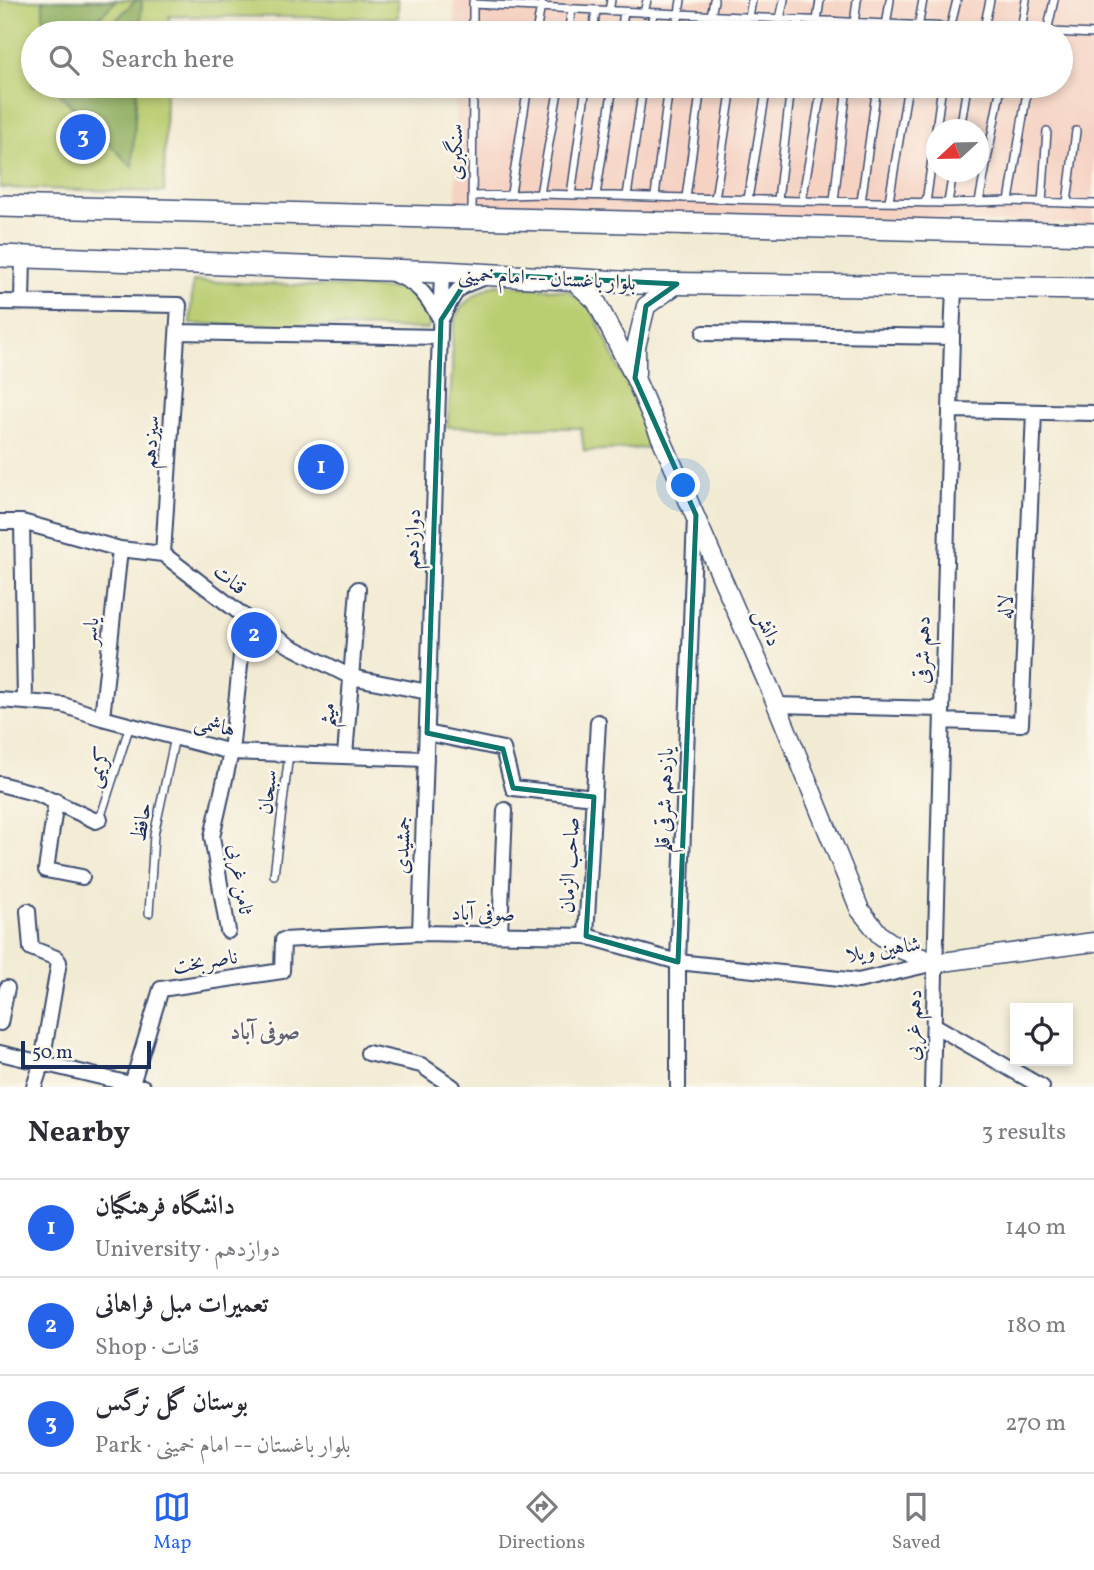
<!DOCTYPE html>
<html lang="en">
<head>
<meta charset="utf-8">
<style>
	body { margin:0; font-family:Vollkorn,Amiri,serif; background:#f2f2f3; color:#2b2b33 }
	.controls { position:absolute; right:21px; bottom:21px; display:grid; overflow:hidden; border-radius:0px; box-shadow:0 4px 10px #0003 }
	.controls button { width:63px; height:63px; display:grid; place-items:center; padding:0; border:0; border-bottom:2px solid #e1e1e2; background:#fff; color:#2b2b33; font:35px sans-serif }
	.compass { position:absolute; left:926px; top:119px; width:63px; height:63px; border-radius:50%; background:#fff; box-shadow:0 4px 10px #0003; rotate:248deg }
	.scale { position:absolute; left:21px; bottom:18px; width:130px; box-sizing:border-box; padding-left:7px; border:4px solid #1b2f5e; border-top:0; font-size:19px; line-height:24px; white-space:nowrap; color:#1b2f5e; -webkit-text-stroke:5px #fbf7ec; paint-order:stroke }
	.you { position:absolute; left:684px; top:486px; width:24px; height:24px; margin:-18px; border:5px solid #fff; border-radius:50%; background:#1a73e8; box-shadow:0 0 0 10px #1a73e833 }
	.badge { display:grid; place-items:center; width:46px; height:46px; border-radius:50%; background:#2563eb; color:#fff; font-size:23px; font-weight:700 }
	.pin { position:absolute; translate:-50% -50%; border:4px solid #fff; box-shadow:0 2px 7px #0006 }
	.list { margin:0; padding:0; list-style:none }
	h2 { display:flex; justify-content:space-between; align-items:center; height:91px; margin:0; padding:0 28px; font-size:30px }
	h2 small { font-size:23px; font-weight:400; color:#7c7c81 }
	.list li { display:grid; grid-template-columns:46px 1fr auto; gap:21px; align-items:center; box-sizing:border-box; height:98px; padding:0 28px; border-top:2px solid #e1e1e2 }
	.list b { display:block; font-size:26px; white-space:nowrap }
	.list p { margin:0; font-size:23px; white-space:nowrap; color:#7c7c81 }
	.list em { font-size:23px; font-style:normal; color:#7c7c81 }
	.icon { flex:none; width:38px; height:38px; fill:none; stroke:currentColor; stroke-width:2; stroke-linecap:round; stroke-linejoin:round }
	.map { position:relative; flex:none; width:1094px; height:1087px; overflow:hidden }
	.search { position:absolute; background:#fff; box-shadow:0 4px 10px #0003; left:21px; right:21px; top:21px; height:77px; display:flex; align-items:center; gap:18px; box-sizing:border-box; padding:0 24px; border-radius:38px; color:#7c7c81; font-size:26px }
	.sheet { height:385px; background:#fff }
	nav { display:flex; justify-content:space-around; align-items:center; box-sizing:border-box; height:98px; border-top:2px solid #e1e1e2; background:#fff; font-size:19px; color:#7c7c81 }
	nav a { display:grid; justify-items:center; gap:4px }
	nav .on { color:#2563eb }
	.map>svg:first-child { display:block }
</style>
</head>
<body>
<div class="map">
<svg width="1094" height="1087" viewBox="0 0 1094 1087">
	<rect width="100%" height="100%" fill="#fbf7ec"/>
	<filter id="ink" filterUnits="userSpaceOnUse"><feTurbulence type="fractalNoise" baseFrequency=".0143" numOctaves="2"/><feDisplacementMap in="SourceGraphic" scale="14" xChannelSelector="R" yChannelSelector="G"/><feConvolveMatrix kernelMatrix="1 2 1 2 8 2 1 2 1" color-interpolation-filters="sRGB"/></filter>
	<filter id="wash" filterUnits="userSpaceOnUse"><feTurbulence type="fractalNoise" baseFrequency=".00686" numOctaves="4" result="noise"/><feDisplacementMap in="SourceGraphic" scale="28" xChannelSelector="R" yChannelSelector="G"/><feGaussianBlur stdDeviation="1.57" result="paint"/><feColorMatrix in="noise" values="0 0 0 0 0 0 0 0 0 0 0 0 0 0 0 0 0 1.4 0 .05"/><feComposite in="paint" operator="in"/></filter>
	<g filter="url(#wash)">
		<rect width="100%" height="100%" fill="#f2ebd4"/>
		<!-- built -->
		<path fill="#f5d2c2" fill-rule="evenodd" d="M454,0H1094V224L456,212L455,86H1061V33H455ZM936,130H978V172H936Z"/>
		<!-- green -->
		<path fill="#b9cd71" stroke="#6a7e68" stroke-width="2" d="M0,0H398V18L169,16L168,33H33V86H166L164,192L0,188Z
			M193,281L423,290L431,318L428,329L190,324Z
			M497,284L569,291L592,310L652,439L646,448L584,451L581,428L447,427C449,409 451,390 452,372C453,325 446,305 497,284Z"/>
		<!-- forest -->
		<path fill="#92b063" stroke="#567060" stroke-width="2" d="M43,0H117L83,33H43Z
			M136,0H142L140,33H103Z
			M52,86H137L132,167Z"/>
	</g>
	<g filter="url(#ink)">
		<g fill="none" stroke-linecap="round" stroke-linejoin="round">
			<defs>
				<path id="service" d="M473,4L1094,34
					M609,11L611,0
					M644,13L647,0
					M749,17L752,0
					M817,21L820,0
					M984,28L990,0
					M1021,30L1026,0
					M1047,32L1054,0
					M473,33V2
					M536,33L542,0
					M568,33L572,9
					M593,33L596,10
					M621,33L624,12
					M650,33L653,13
					M676,33L681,0
					M708,33L714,0
					M739,33L742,17
					M777,33L784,0
					M797,33L799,20
					M831,33L833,21
					M853,33L857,0
					M885,33L890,0
					M917,33L923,0
					M949,33L957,0
					M960,130L967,86
					M511,193L528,86
					M540,194L559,86
					M571,195L586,86
					M596,195L613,86
					M472,196L540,194L802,201L948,203L1009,201L1094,204
					M627,196L643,86
					M655,196L669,86
					M686,198L701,86
					M715,199L732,86
					M748,199L767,86
					M778,200L791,86
					M802,201L822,86
					M834,201L847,86
					M889,201L908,86
					M1009,201L1028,86
					M861,202L877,86
					M979,202L1001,86
					M926,203L942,86
					M948,203L953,172
					M1042,203L1047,131
					M1067,203L1076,131
					M472,215L473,86
					M100,819L130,725
					M274,875L289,754
					M149,913L154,835L175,737"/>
				<path id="minor" d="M395,275C420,283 428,299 441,320
					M0,302L179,305L163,554
					M22,302L23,257
					M443,316C454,293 456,286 481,279
					M179,332L440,337
					M704,333L952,337L954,289
					M950,410L1094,413
					M0,522H22L120,549L163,554L245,617L290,646L351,677L428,692
					M22,522L25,701
					M0,700L63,705L102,718L231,752L426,759
					M776,705L942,709
					M102,718L120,549
					M942,721L1021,724L1034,412
					M427,733L503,749L513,788L594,797
					M345,756L358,589
					M0,784L38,794L96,821L100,819
					M56,801L46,870L82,877
					M28,911L31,948L56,958L59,962L42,1062L34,1087
					M228,931L212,837L231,752L245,617
					M420,933L442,272
					M500,933L505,810
					M586,936L598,722
					M0,1023L7,988
					M934,1025L1042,1087
					M0,1053L143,1087
					M368,1053L421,1065L453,1087
					M132,1084L161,989L282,971L283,940L420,933L586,936L678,962L858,981L935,963
					M678,1087V962L695,518
					M932,1087L952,337"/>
				<path id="tertiary" d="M572,279L596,301L635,378L771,691L860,910L880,935L900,949L935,963L1094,942
					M636,374V347L646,306L677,284"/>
				<path id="primary" d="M0,206L1094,234
					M0,256L442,272L637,283L1094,289"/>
			</defs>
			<!-- service casing -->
			<use href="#service" stroke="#3b4b70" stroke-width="10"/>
			<!-- minor casing -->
			<use href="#minor" stroke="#3b4b70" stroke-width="18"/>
			<!-- tertiary casing -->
			<use href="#tertiary" stroke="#3b4b70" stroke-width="21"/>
			<!-- primary casing -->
			<use href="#primary" stroke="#3b4b70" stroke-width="24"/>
			<!-- service -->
			<use href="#service" stroke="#fff" stroke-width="7"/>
			<!-- minor -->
			<use href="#minor" stroke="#fff" stroke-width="14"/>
			<!-- tertiary -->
			<use href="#tertiary" stroke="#fff" stroke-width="18"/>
			<!-- primary -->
			<use href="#primary" stroke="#fff" stroke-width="21"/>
		</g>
	</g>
	<!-- marked area -->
	<path fill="none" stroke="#0f766e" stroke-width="5" stroke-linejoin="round" d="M496,275L677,284L646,306L635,378L696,515L678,962L586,936L594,797L513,788L503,749L427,733L441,320L465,283Z"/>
	<g text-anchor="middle" stroke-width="5" stroke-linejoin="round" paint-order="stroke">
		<!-- street labels -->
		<g font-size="21" fill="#1b2f5e" stroke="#fbf7ec">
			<text transform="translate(455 152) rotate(-90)" y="7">سنگبری</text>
			<text transform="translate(547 278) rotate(3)" y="7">بلوار باغستان -- امام خمینی</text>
			<text transform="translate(150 442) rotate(-86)" y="7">سیزدهم</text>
			<text transform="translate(412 539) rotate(-88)" y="7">دوازدهم</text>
			<text transform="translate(230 579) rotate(38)" y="7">قنات</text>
			<text transform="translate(1005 607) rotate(-88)" y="7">لاله</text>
			<text transform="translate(768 627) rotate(67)" y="7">دانش</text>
			<text transform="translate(90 631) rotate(-84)" y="7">یاسر</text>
			<text transform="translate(922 650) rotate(-89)" y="7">دهم شرقی</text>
			<text transform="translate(327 715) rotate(-86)" y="7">میثم</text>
			<text transform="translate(215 725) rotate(13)" y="7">هاشمی</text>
			<text transform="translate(98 767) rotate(-72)" y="7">کریمی</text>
			<text transform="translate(267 792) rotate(-83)" y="7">سبحان</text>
			<text transform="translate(664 800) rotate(-88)" y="7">یازدهم شرقی قلم</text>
			<text transform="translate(141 822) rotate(-81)" y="7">حافظ</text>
			<text transform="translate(402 845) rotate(-88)" y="7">جمشیدی</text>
			<text transform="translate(569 865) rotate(-87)" y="7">صاحب الزمان</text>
			<text transform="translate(241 879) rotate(81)" y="7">ثامن غربی</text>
			<text transform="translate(483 913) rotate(1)" y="7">صوفی آباد</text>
			<text transform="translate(883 949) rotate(-9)" y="7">شاهین ویلا</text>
			<text transform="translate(205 961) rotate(-9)" y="7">ناصربخت</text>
			<text transform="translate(913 1025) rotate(-88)" y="7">دهم غربی</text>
		</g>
		<!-- neighbourhood labels -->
		<g font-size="23" font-weight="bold" fill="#5f6072" stroke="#fbf7ec">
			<text x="265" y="1039">صوفی آباد</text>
		</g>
	</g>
</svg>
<div class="controls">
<button><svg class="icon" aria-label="locate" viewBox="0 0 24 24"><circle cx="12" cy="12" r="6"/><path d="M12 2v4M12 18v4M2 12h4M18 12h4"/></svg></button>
</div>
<svg class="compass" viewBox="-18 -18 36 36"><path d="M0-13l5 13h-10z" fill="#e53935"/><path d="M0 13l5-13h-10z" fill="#7c7c81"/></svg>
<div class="scale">50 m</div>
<div class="you"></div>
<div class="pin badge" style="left:321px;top:467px">1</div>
<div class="pin badge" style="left:254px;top:635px">2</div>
<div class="pin badge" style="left:83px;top:137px">3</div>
<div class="search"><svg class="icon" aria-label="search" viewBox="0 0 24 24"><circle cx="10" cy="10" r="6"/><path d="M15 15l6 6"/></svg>Search here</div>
</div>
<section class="sheet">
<h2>Nearby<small>3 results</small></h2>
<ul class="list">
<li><span class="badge">1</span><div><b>دانشگاه فرهنگیان</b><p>University · دوازدهم</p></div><em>140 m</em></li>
<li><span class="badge">2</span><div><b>تعمیرات مبل فراهانی</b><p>Shop · قنات</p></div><em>180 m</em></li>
<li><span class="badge">3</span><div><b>بوستان گل نرگس</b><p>Park · بلوار باغستان -- امام خمینی</p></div><em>270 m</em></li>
</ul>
</section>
<nav>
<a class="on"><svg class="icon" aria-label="map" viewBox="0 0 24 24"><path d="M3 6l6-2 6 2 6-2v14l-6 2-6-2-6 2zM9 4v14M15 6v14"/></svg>Map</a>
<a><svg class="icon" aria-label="directions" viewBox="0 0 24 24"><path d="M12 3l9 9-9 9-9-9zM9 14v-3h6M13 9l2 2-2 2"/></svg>Directions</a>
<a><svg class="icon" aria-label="saved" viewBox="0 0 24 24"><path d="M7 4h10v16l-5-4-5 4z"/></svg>Saved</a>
</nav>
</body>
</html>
